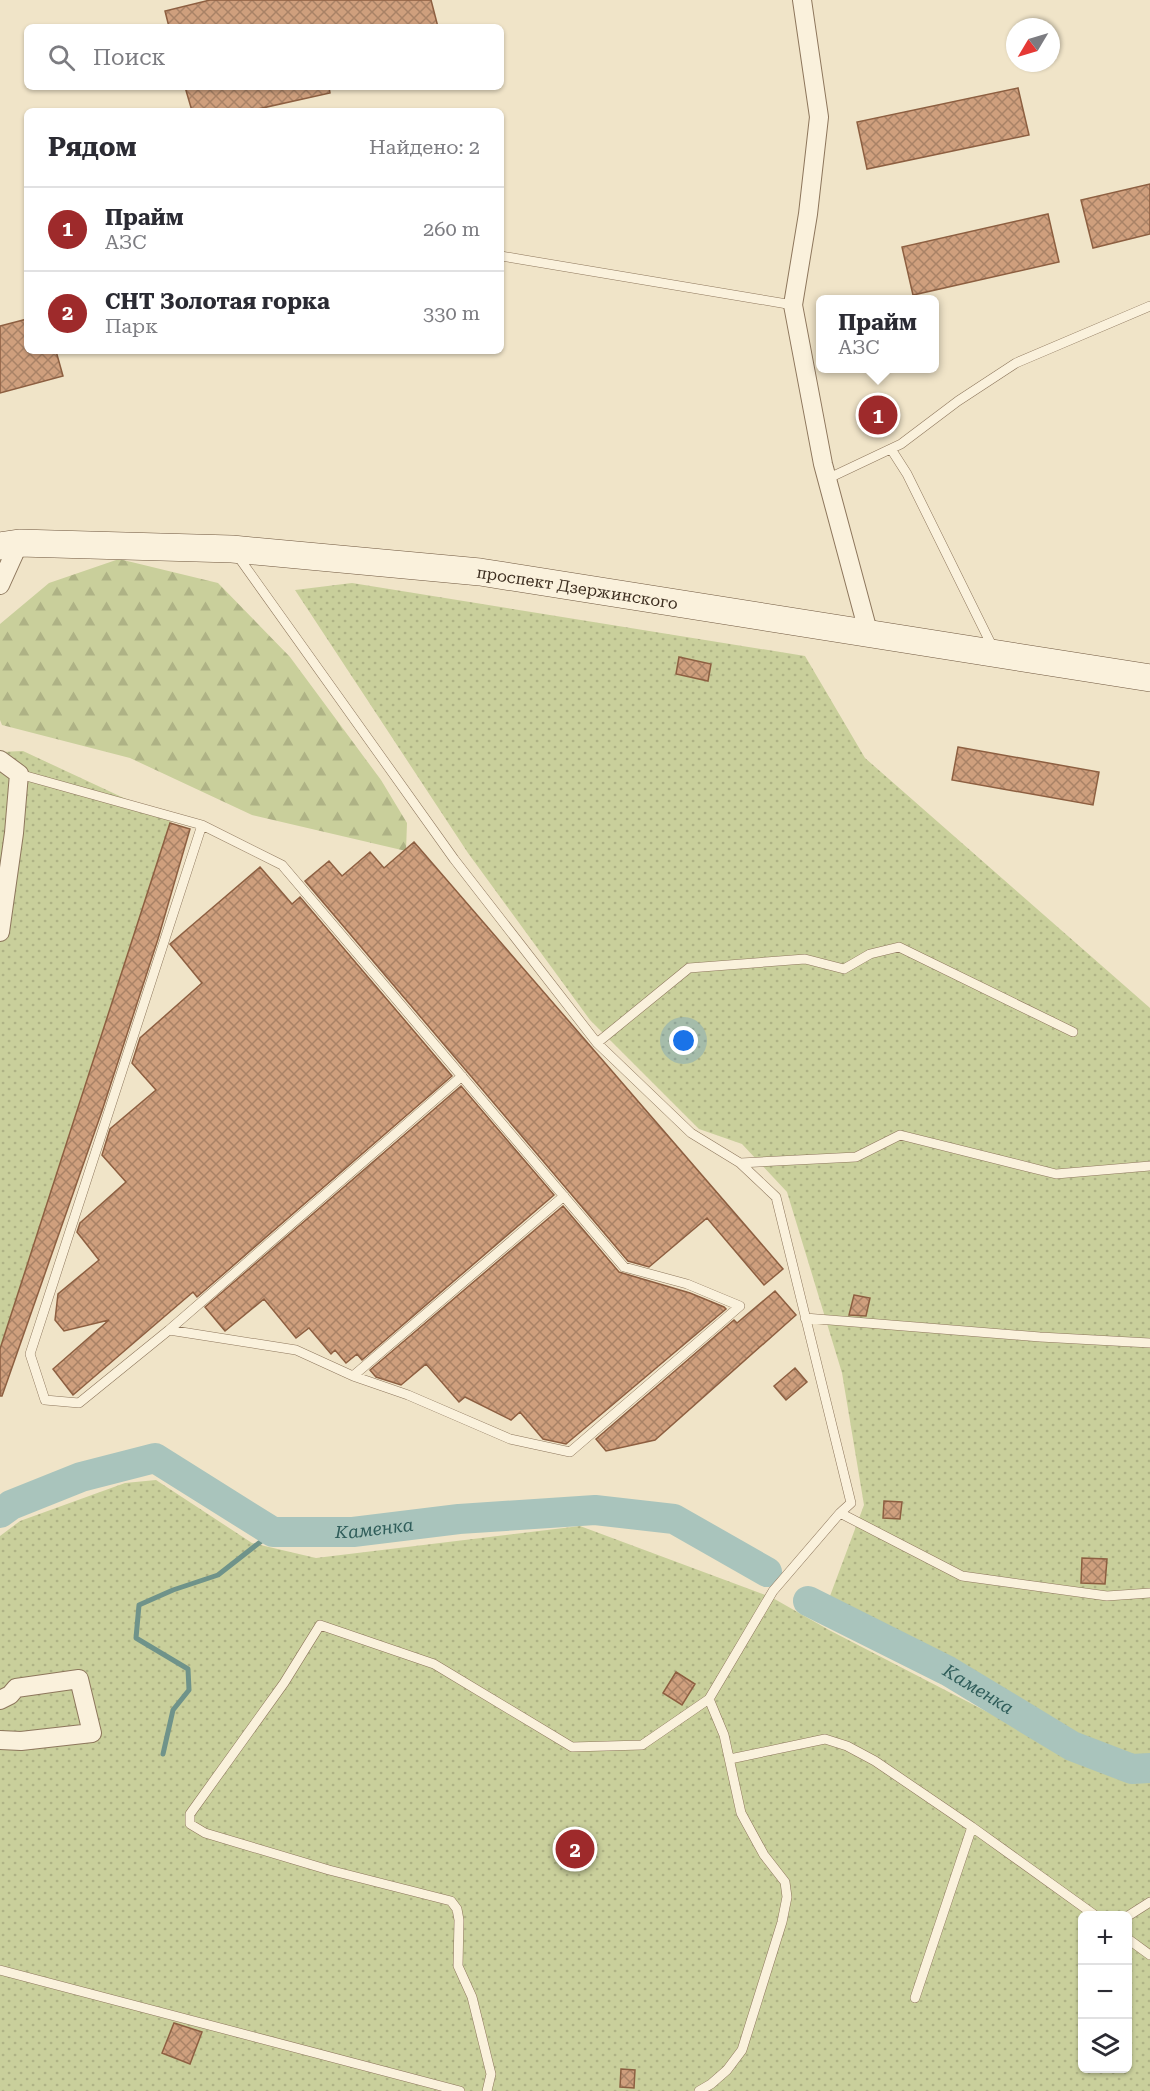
<!DOCTYPE html>
<html lang="ru">
<head>
<meta charset="utf-8">
<style>
	body { margin:0; font-family:"Roboto Serif",serif; background:#f7f7f7; color:#2b2b33 }
	.controls { position:absolute; right:18px; bottom:18px; display:grid; overflow:hidden; border-radius:9px; box-shadow:0 2px 4px #0004 }
	.controls button { width:54px; height:54px; display:grid; place-items:center; padding:0; border:0; border-bottom:2px solid #e1e1e2; background:#fff; color:#2b2b33; font:30px sans-serif }
	.compass { position:absolute; left:1006px; top:18px; width:54px; height:54px; border-radius:50%; background:#fff; box-shadow:0 2px 4px #0004; rotate:232deg }
	.you { position:absolute; left:684px; top:1041px; width:21px; height:21px; margin:-15px; border:4px solid #fff; border-radius:50%; background:#1a73e8; box-shadow:0 0 0 9px #1a73e833 }
	.badge { display:grid; place-items:center; width:39px; height:39px; border-radius:50%; background:#9e2a2b; color:#fff; font-size:20px; font-weight:700 }
	.pin { position:absolute; translate:-50% -50%; border:3px solid #fff; box-shadow:0 2px 6px #0006 }
	.popup { position:absolute; left:816px; top:295px; width:123px; height:78px; box-sizing:border-box; display:grid; place-content:center; border-radius:9px; background:#fff; filter:drop-shadow(0 2px 4px #0005); font-size:20px; white-space:nowrap; color:#7c7c81 }
	.popup b { font-size:22px; color:#2b2b33 }
	.popup::after { content:''; position:absolute; left:50%; top:100%; margin-left:-12px; border:12px solid transparent; border-top-color:#fff }
	.list { margin:0; padding:0; list-style:none }
	h2 { display:flex; justify-content:space-between; align-items:center; height:78px; margin:0; padding:0 24px; font-size:26px }
	h2 small { font-size:20px; font-weight:400; color:#7c7c81 }
	.list li { display:grid; grid-template-columns:39px 1fr auto; gap:18px; align-items:center; box-sizing:border-box; height:84px; padding:0 24px; border-top:2px solid #e1e1e2 }
	.list b { display:block; font-size:22px; white-space:nowrap }
	.list p { margin:0; font-size:20px; white-space:nowrap; color:#7c7c81 }
	.list em { font-size:20px; font-style:normal; color:#7c7c81 }
	.icon { flex:none; width:33px; height:33px; fill:none; stroke:currentColor; stroke-width:2; stroke-linecap:round; stroke-linejoin:round }
	.map { position:relative; flex:none; width:1150px; height:2091px; overflow:hidden }
	.search { position:absolute; background:#fff; box-shadow:0 2px 4px #0004; left:24px; top:24px; width:480px; height:66px; display:flex; align-items:center; gap:15px; box-sizing:border-box; padding:0 21px; border-radius:9px; color:#7c7c81; font-size:22px }
	.panel { position:absolute; background:#fff; box-shadow:0 2px 4px #0004; left:24px; top:108px; width:480px; height:246px; border-radius:9px }
	.map>svg:first-child { display:block }
</style>
</head>
<body>
<div class="map">
<svg width="1150" height="2091" viewBox="0 0 1150 2091">
	<defs>
		<pattern id="forest-firs" width="22" height="20" patternUnits="userSpaceOnUse" patternTransform="scale(1.5)"><rect width="22" height="20" fill="#c9cf9b"/><path d="M5 1l3.5 6h-7zM16 11l3.5 6h-7z" fill="#aeb285"/></pattern>
		<pattern id="garden-dots" width="8" height="8" patternUnits="userSpaceOnUse" patternTransform="scale(1.5)"><rect width="8" height="8" fill="#c9cf9b"/><path d="M2 2h.1M6 6h.1" fill="none" stroke="#aeb285" stroke-width="1.8" stroke-linecap="round"/></pattern>
		<pattern id="building-cross-hatch" width="8" height="8" patternUnits="userSpaceOnUse" patternTransform="scale(1.5)"><rect width="8" height="8" fill="#cf9f7d"/><path d="M0 0l8 8M0 8l8-8" fill="none" stroke="#a98266"/></pattern>
	</defs>
	<rect width="100%" height="100%" fill="#f0e4c8"/>
	<!-- forest -->
	<path fill="url(#forest-firs)" d="M119,559L218,583L290,657L381,780L407,823L406,851L252,815L130,758L2,725L0,720V624L49,583Z"/>
	<!-- garden -->
	<path fill="url(#garden-dots)" fill-rule="evenodd" d="M352,583L805,656L865,758L1150,1008V1760H1129L1071,1735L955,1663L830,1596L864,1505L842,1373L787,1192L742,1144L699,1129L590,1020L468,853L295,590Z
		M23,751L171,820L0,1349V752Z
		M156,1480L252,1543L316,1558L580,1526L771,1597L829,1630L1115,1778L1150,1783V2091H0V1536L20,1521L125,1483ZM1082,1916H1128V2068H1082Z"/>
	<g fill="none" stroke-linecap="round" stroke-linejoin="round">
		<!-- stream -->
		<path stroke="#6f938a" stroke-width="5" d="M163,1754L173,1710L189,1690L188,1669L136,1638L139,1605L173,1590L218,1575L273,1532"/>
		<!-- river -->
		<g stroke="#a9c4bc" stroke-width="30">
			<path id="s1" d="M0,1513L11,1505L81,1477L155,1458L273,1532H353L459,1519L595,1510L674,1519L767,1572"/>
			<path id="s2" d="M808,1601L948,1671L1072,1746L1132,1769L1150,1768"/>
		</g>
	</g>
	<!-- building -->
	<path fill="url(#building-cross-hatch)" stroke="#8d5f41" stroke-width="1.5" d="M210,0H431L438,27H169L165,11Z
		M185,87H329L330,93L249,111H192Z
		M1018,88L1029,135L867,169L857,122Z
		M1150,184V234L1093,248L1081,200Z
		M1048,214L1059,262L913,295L902,247Z
		M27,319V351H56L63,376L0,393V326Z
		M679,657L711,664L708,681L676,674Z
		M958,747L1099,772L1093,805L952,780Z
		M170,823L190,829L158,939L102,1111L2,1396H0V1349Z
		M414,842L783,1269L764,1285L707,1218L649,1267L628,1261L305,881L329,861L342,876L370,852L384,868Z
		M260,867L292,904L300,897L452,1076L197,1297L193,1292L73,1395L53,1369L109,1320L64,1331L55,1320L58,1294L99,1260L77,1232L80,1223L126,1182L102,1155L110,1129L156,1090L132,1063L140,1038L202,983L170,944Z
		M461,1086L554,1195L362,1360L357,1354L346,1363L335,1350L331,1354L309,1328L296,1338L264,1299L225,1331L205,1307Z
		M563,1206L619,1272L690,1293L724,1307L726,1309L566,1444L543,1439L520,1412L511,1420L465,1397L459,1402L426,1364L401,1385L376,1377L370,1370Z
		M775,1291L796,1315L655,1440L606,1451L596,1439L734,1320L737,1323Z
		M854,1295L870,1298L866,1316L849,1315Z
		M795,1368L807,1382L786,1400L774,1386Z
		M884,1501L902,1502L900,1519L883,1518Z
		M1082,1558L1107,1559L1105,1584L1081,1583Z
		M676,1672L695,1684L682,1705L663,1693Z
		M174,2023L202,2032L190,2064L162,2053Z
		M621,2069L635,2070L634,2088L620,2087Z"/>
	<g fill="none" stroke-linecap="round" stroke-linejoin="round">
		<defs>
			<path id="lane" d="M501,256L793,305
				M891,449L907,474L994,650
				M827,479L901,444L958,401L1016,363L1150,306
				M237,555L454,859L597,1043L691,1133L740,1163L776,1197L851,1503L840,1513L773,1591L709,1699L642,1745L572,1747L434,1664L320,1625L284,1683L190,1814V1824L205,1833L329,1870L451,1901L457,1909L459,1920L458,1966L472,1997L491,2074L487,2091
				M19,774L202,825
				M202,825L282,865L624,1267L687,1284L740,1306L570,1452L510,1439L408,1395L353,1376L296,1350L169,1330L79,1403L45,1400L30,1354Z
				M597,1043L689,968L805,959L844,969L870,954L899,947L1073,1032
				M740,1163L856,1157L900,1135L1056,1174L1150,1166
				M805,1318L1040,1337L1150,1343
				M169,1330L462,1076
				M353,1376L564,1196
				M840,1513L962,1576L1107,1596L1150,1593
				M730,1759L825,1739L847,1746L875,1761L972,1827L1096,1916
				M1128,1916L1150,1902
				M1128,1939L1150,1955
				M0,1970L460,2091
				M915,1998L972,1827
				M699,2091L711,2084L727,2070L742,2050L782,1922L787,1897L785,1882L764,1855L741,1813L724,1735L709,1699"/>
			<path id="street" d="M802,0L819,117L808,214L793,305L823,464L869,635
				M0,585L19,543
				M0,760L19,774L14,833L0,932
				M0,1700L10,1695L16,1688L79,1679L92,1733L21,1741L0,1740"/>
			<g id="secondary">
				<path id="s3" d="M0,546L19,543L232,549L480,572L1150,678"/>
			</g>
		</defs>
		<!-- lane casing -->
		<use href="#lane" stroke="#8d765c" stroke-width="10"/>
		<!-- street casing -->
		<use href="#street" stroke="#8d765c" stroke-width="20"/>
		<!-- secondary casing -->
		<use href="#secondary" stroke="#6f573f" stroke-width="28"/>
		<!-- lane -->
		<use href="#lane" stroke="#faf1dc" stroke-width="9"/>
		<!-- street -->
		<use href="#street" stroke="#faf1dc" stroke-width="18"/>
		<!-- secondary -->
		<use href="#secondary" stroke="#faf1dc" stroke-width="27"/>
	</g>
	<g text-anchor="middle" stroke-width="6" stroke-linejoin="round" paint-order="stroke">
		<!-- street labels -->
		<g font-size="16" fill="#3d2e20" stroke="#f7eed8">
			<text dy="6" stroke="none"><textPath href="#s3" startOffset="580">проспект Дзержинского</textPath></text>
		</g>
		<!-- water labels -->
		<g font-size="18" font-style="italic" fill="#2f5d5a" stroke="#f7eed8">
			<text dy="6" stroke="none"><textPath href="#s1" startOffset="406">Каменка</textPath></text>
			<text dy="6" stroke="none"><textPath href="#s2" startOffset="192">Каменка</textPath></text>
		</g>
	</g>
</svg>
<div class="controls">
<button>+</button>
<button>−</button>
<button><svg class="icon" aria-label="layers" viewBox="0 0 24 24"><path d="M12 4l9 5-9 5-9-5zM3 14l9 5 9-5"/></svg></button>
</div>
<svg class="compass" viewBox="-18 -18 36 36"><path d="M0-13l5 13h-10z" fill="#e53935"/><path d="M0 13l5-13h-10z" fill="#7c7c81"/></svg>
<div class="you"></div>
<div class="pin badge" style="left:878px;top:415px">1</div>
<div class="popup"><b>Прайм</b>АЗС</div>
<div class="pin badge" style="left:575px;top:1849px">2</div>
<div class="search"><svg class="icon" aria-label="search" viewBox="0 0 24 24"><circle cx="10" cy="10" r="6"/><path d="M15 15l6 6"/></svg>Поиск</div>
<section class="panel">
<h2>Рядом<small>Найдено: 2</small></h2>
<ul class="list">
<li><span class="badge">1</span><div><b>Прайм</b><p>АЗС</p></div><em>260 m</em></li>
<li><span class="badge">2</span><div><b>СНТ Золотая горка</b><p>Парк</p></div><em>330 m</em></li>
</ul>
</section>
</div>
</body>
</html>
